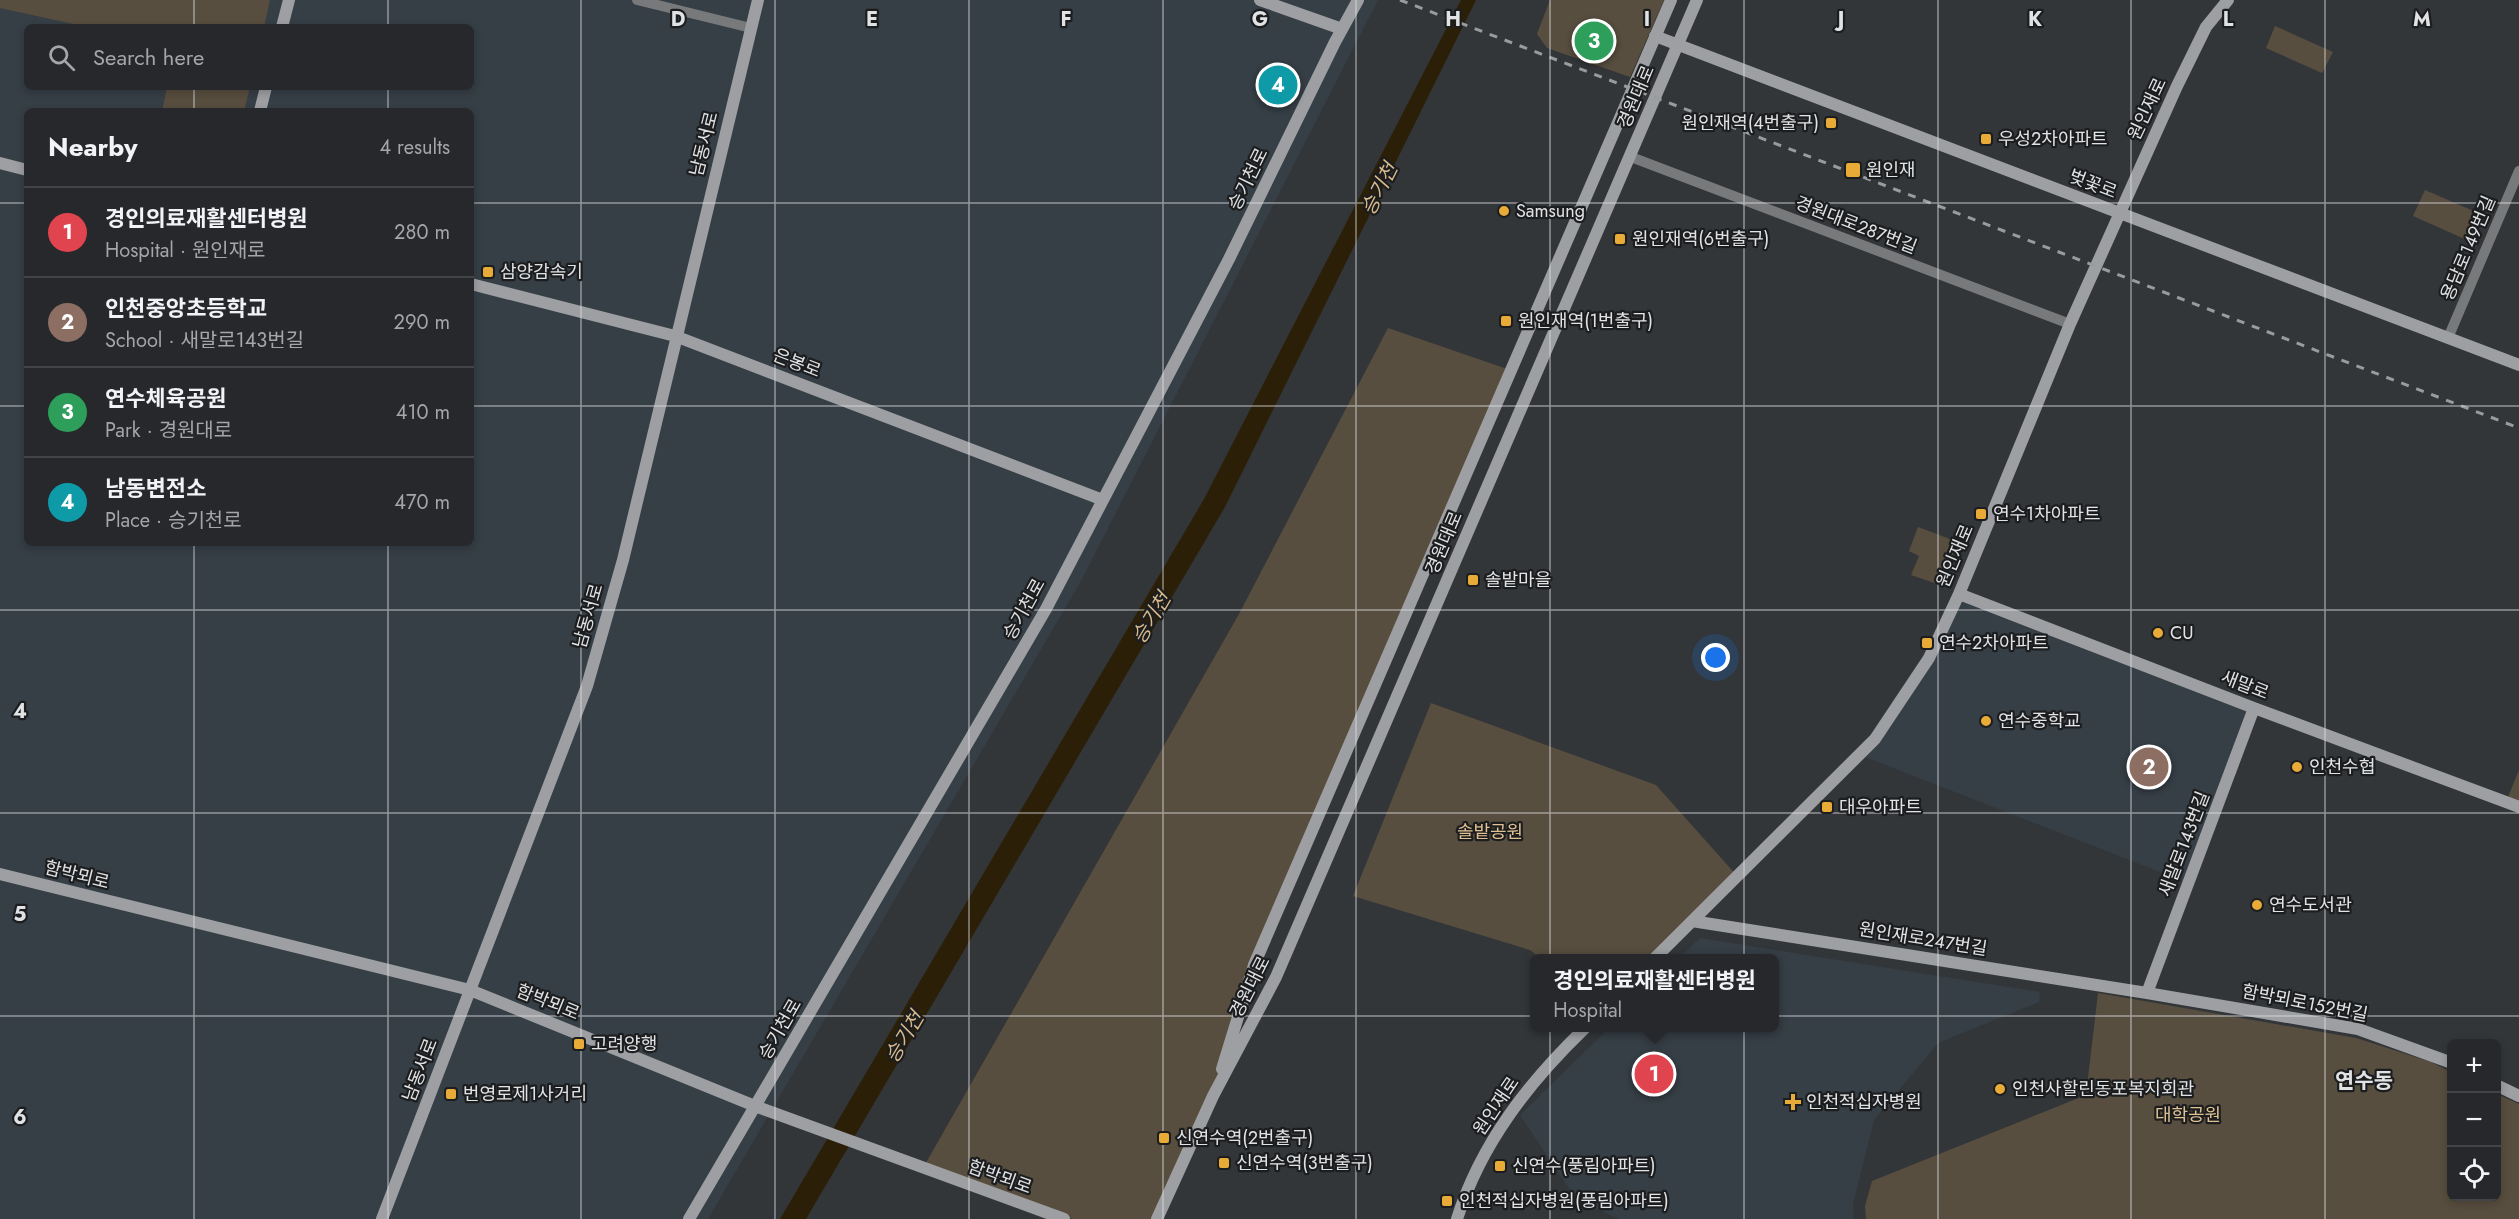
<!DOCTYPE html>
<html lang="en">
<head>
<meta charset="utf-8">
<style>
	body { margin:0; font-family:Jost,"Noto Sans KR",sans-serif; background:#323437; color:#f1f3f6 }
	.controls { position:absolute; right:18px; bottom:18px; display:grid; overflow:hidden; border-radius:9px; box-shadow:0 3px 9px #0003 }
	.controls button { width:54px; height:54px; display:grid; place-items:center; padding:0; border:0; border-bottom:2px solid #424447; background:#26282b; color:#f1f3f6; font:30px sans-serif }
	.you { position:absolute; left:1716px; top:658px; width:21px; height:21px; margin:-15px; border:4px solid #fff; border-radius:50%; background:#1a73e8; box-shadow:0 0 0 9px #1a73e833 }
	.badge { display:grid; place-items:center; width:39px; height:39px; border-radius:50%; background:#8abfa5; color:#fff; font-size:20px; font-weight:700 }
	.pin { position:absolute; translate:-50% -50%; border:3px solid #fff; box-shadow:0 2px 6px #0006 }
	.popup { position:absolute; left:1530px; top:954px; width:249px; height:78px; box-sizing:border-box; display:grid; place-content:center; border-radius:9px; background:#26282b; filter:drop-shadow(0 2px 4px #0005); font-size:20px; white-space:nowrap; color:#a4a6a9 }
	.popup b { font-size:22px; color:#f1f3f6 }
	.popup::after { content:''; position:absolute; left:50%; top:100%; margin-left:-12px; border:12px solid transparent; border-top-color:#26282b }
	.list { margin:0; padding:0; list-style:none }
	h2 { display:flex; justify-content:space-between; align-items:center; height:78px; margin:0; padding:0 24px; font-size:26px }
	h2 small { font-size:20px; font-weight:400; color:#a4a6a9 }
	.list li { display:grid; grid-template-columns:39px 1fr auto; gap:18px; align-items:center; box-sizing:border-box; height:90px; padding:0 24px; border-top:2px solid #424447 }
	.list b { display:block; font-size:22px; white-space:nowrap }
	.list p { margin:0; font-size:20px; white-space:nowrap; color:#a4a6a9 }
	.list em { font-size:20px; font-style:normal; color:#a4a6a9 }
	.icon { flex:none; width:33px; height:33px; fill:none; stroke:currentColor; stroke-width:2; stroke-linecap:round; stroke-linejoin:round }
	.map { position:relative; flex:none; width:2519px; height:1219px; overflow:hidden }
	.search { position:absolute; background:#26282b; box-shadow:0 3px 9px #0003; left:24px; top:24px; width:450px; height:66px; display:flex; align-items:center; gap:15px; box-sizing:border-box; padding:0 21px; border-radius:9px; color:#a4a6a9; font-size:22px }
	.panel { position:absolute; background:#26282b; box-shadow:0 3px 9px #0003; left:24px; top:108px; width:450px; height:438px; border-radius:9px }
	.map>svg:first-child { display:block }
</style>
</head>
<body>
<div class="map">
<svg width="2519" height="1219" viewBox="0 0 2519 1219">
	<rect width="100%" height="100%" fill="#333639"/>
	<!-- built -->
	<path fill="#363e46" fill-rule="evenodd" d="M0,0H1378L1081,581L708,1219H0ZM27,27H471V87H27ZM27,111H471V543H27Z
		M1959,594L2254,708L2188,883L1860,755L1875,739Z
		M1700,938L2040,992L2039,1002L1938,1043L1874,1120L1853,1204L1854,1219H1619L1576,1199L1520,1115L1609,1028H1774V958H1679Z"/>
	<!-- green -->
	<path fill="#584e3f" d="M0,0H270L264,27H87L0,8Z
		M1550,0H1664L1630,77L1547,48L1537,34Z
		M2275,26L2333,52L2322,73L2266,48Z
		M167,87H250L244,111H162Z
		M2425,190L2478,213L2467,240L2413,216Z
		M1388,328L1510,370L1254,965L1213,1096L1157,1219H1073L923,1168L1239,614Z
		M1918,527L1958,542L1940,585L1911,575L1919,556L1909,551Z
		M1431,703L1656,785L1738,877L1655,958H1540L1530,950L1353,896Z
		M2519,770V807L2506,802Z
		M2098,993L2356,1038L2431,1062L2451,1072L2452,1196H2496L2497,1094L2519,1104V1219H1866L1865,1206L1872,1181L2086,1095Z"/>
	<!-- water -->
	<path fill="#2c1f08" d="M1461,0H1476L1225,507L806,1219H780L1204,499Z"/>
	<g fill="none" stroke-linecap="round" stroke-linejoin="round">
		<!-- street -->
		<path stroke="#78797b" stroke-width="10" d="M637,0L751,28
			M1631,157L2070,324
			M2448,338L2519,171"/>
		<!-- secondary -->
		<path stroke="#9d9fa2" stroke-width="12" d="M1260,0L1342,29
			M282,27L289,0
			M1655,36L2519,365
			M260,111L266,87
			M0,163L27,170
			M471,284L675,336L1103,500
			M1959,594L2254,708L2519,807
			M0,874L470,990L755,1106L1064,1219
			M1692,921L2147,993L2358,1029L2452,1063
			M1655,958L1875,739L1929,658L1959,594L2070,324L2177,86L2206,27L2228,0
			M2147,993L2254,708
			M1222,1069L1254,965L1671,0
			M2496,1085L2519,1096
			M382,1219L587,686L623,560L758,0
			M689,1219L1046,609L1229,259L1335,42L1358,0
			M1157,1219L1213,1096L1276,977L1697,0
			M1457,1219C1481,1143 1529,1082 1585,1028"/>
		<!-- rail -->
		<path stroke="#999c9e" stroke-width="3" stroke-dasharray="8 8" stroke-linecap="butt" d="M1400,0L2519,428"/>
	</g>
	<!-- grid -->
	<path fill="none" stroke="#e0e2e4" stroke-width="1.5" stroke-opacity="0.55" d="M194,0V27M388,0V27M581,0V1219M775,0V1219M969,0V1219M1163,0V1219M1356,0V1219M1550,0V1219M1744,0V1219M1938,0V1219M2131,0V1219M2325,0V1219M194,87V111M388,87V111M0,203H27M471,203H2519M0,406H27M471,406H2519M194,543V1219M388,543V1219M0,610H2519M0,813H2519M0,1016H2519"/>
	<!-- markers -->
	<g fill="#e9ab38" stroke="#1c1d1f" stroke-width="2">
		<rect x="1825" y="117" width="12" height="12" rx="3"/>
		<rect x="1980" y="133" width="12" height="12" rx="3"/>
		<rect x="1845" y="162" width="16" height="16" rx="3"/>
		<circle cx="1504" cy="211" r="6"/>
		<rect x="1614" y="233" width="12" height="12" rx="3"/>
		<rect x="482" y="266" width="12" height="12" rx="3"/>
		<rect x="1500" y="315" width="12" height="12" rx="3"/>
		<rect x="1975" y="508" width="12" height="12" rx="3"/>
		<rect x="1467" y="574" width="12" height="12" rx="3"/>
		<circle cx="2158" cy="633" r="6"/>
		<rect x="1921" y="637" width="12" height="12" rx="3"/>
		<circle cx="1986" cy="721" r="6"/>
		<circle cx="2297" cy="767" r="6"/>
		<rect x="1821" y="801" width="12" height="12" rx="3"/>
		<circle cx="2257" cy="905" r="6"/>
		<rect x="573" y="1038" width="12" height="12" rx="3"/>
		<circle cx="2000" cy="1089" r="6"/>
		<rect x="445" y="1088" width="12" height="12" rx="3"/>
		<path d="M1790 1093h6v6h6v6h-6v6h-6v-6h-6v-6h6z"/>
		<rect x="1158" y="1132" width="12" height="12" rx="3"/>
		<rect x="1218" y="1157" width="12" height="12" rx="3"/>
		<rect x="1494" y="1160" width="12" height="12" rx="3"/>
		<rect x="1441" y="1195" width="12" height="12" rx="3"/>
	</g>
	<g text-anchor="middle" stroke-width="4.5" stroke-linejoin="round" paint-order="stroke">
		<!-- street labels -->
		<g font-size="18" fill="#e0e2e4" stroke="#1c1d1f">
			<text transform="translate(1636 97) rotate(-67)" y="6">경원대로</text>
			<text transform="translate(2147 109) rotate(-65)" y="6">원인재로</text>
			<text transform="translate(704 144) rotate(-76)" y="6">남동서로</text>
			<text transform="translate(1248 179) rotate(-64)" y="6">승기천로</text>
			<text transform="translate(2093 184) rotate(21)" y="6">벚꽃로</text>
			<text transform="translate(1856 225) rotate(21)" y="6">경원대로287번길</text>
			<text transform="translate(2468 248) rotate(-67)" y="6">용담로149번길</text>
			<text transform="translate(797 363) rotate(21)" y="6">은봉로</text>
			<text transform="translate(1444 543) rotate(-67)" y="6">경원대로</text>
			<text transform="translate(1955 556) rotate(-67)" y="6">원인재로</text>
			<text transform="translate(1024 609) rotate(-61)" y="6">승기천로</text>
			<text transform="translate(588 616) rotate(-74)" y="6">남동서로</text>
			<text transform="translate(2245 685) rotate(21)" y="6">새말로</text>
			<text transform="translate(2184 844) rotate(-69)" y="6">새말로143번길</text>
			<text transform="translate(77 875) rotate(14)" y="6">함박뫼로</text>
			<text transform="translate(1923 939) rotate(9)" y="6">원인재로247번길</text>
			<text transform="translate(1250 987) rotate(-63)" y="6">경원대로</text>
			<text transform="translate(548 1002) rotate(22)" y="6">함박뫼로</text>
			<text transform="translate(2305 1003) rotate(11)" y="6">함박뫼로152번길</text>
			<text transform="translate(780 1029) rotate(-60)" y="6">승기천로</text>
			<text transform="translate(420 1070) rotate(-69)" y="6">남동서로</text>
			<text transform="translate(1496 1106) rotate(-56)" y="6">원인재로</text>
			<text transform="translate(1000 1177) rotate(20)" y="6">함박뫼로</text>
		</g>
		<!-- poi labels -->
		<g font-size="18" fill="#e0e2e4" stroke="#1c1d1f" text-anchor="start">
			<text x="1819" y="129" text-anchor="end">원인재역(4번출구)</text>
			<text x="1998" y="145">우성2차아파트</text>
			<text x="1866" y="176">원인재</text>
			<text x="1516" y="217">Samsung</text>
			<text x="1632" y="245">원인재역(6번출구)</text>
			<text x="500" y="278">삼양감속기</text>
			<text x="1518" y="327">원인재역(1번출구)</text>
			<text x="1993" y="520">연수1차아파트</text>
			<text x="1485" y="586">솔밭마을</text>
			<text x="2170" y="639">CU</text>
			<text x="1939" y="649">연수2차아파트</text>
			<text x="1998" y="727">연수중학교</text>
			<text x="2309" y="773">인천수협</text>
			<text x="1839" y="813">대우아파트</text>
			<text x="2269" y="911">연수도서관</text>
			<text x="591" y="1050">고려양행</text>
			<text x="2012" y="1095">인천사할린동포복지회관</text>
			<text x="463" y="1100">번영로제1사거리</text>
			<text x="1806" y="1108">인천적십자병원</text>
			<text x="1176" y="1144">신연수역(2번출구)</text>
			<text x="1236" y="1169">신연수역(3번출구)</text>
			<text x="1512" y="1172">신연수(풍림아파트)</text>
			<text x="1459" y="1207">인천적십자병원(풍림아파트)</text>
		</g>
		<!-- park labels -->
		<g font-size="18" fill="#dfc192" stroke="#1c1d1f">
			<text x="1490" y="838">솔밭공원</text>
			<text x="2188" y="1121">대학공원</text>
		</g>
		<!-- water labels -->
		<g font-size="20" font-style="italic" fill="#d8ba8b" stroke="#1c1d1f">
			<text transform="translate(1379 189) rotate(-63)" y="7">승기천</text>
			<text transform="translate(1151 618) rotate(-59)" y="7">승기천</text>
			<text transform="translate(904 1037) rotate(-59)" y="7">승기천</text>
		</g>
		<!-- quarter labels -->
		<g font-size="21" font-weight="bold" fill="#e0e2e4" stroke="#1c1d1f">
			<text x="2364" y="1088">연수동</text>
		</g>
	</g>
	<g font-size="20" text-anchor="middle" font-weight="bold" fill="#e0e2e4" stroke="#1c1d1f" stroke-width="4.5" stroke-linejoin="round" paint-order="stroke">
		<text x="678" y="26">D</text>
		<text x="872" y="26">E</text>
		<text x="1066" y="26">F</text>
		<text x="1260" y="26">G</text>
		<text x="1453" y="26">H</text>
		<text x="1647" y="26">I</text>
		<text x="1841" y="26">J</text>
		<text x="2035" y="26">K</text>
		<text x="2228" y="26">L</text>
		<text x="2422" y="26">M</text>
		<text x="20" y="718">4</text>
		<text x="20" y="921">5</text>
		<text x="20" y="1124">6</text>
	</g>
</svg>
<div class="controls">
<button>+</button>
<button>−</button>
<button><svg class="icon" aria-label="locate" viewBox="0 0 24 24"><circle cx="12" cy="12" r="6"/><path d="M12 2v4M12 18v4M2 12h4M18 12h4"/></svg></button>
</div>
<div class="you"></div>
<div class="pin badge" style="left:1654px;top:1074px;background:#e0444e">1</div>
<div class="popup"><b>경인의료재활센터병원</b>Hospital</div>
<div class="pin badge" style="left:2149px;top:767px;background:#8d6e63">2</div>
<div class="pin badge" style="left:1594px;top:41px;background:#2e9e5b">3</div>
<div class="pin badge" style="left:1278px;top:85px;background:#0f9aa8">4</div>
<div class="search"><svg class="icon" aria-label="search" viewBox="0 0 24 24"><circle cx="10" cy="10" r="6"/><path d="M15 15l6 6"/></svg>Search here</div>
<section class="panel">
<h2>Nearby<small>4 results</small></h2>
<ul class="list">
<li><span class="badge" style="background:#e0444e">1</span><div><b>경인의료재활센터병원</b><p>Hospital · 원인재로</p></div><em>280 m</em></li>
<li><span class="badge" style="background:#8d6e63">2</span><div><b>인천중앙초등학교</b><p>School · 새말로143번길</p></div><em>290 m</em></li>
<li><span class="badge" style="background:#2e9e5b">3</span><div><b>연수체육공원</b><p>Park · 경원대로</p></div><em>410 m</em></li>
<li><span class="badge" style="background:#0f9aa8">4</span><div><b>남동변전소</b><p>Place · 승기천로</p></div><em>470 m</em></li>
</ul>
</section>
</div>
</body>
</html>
